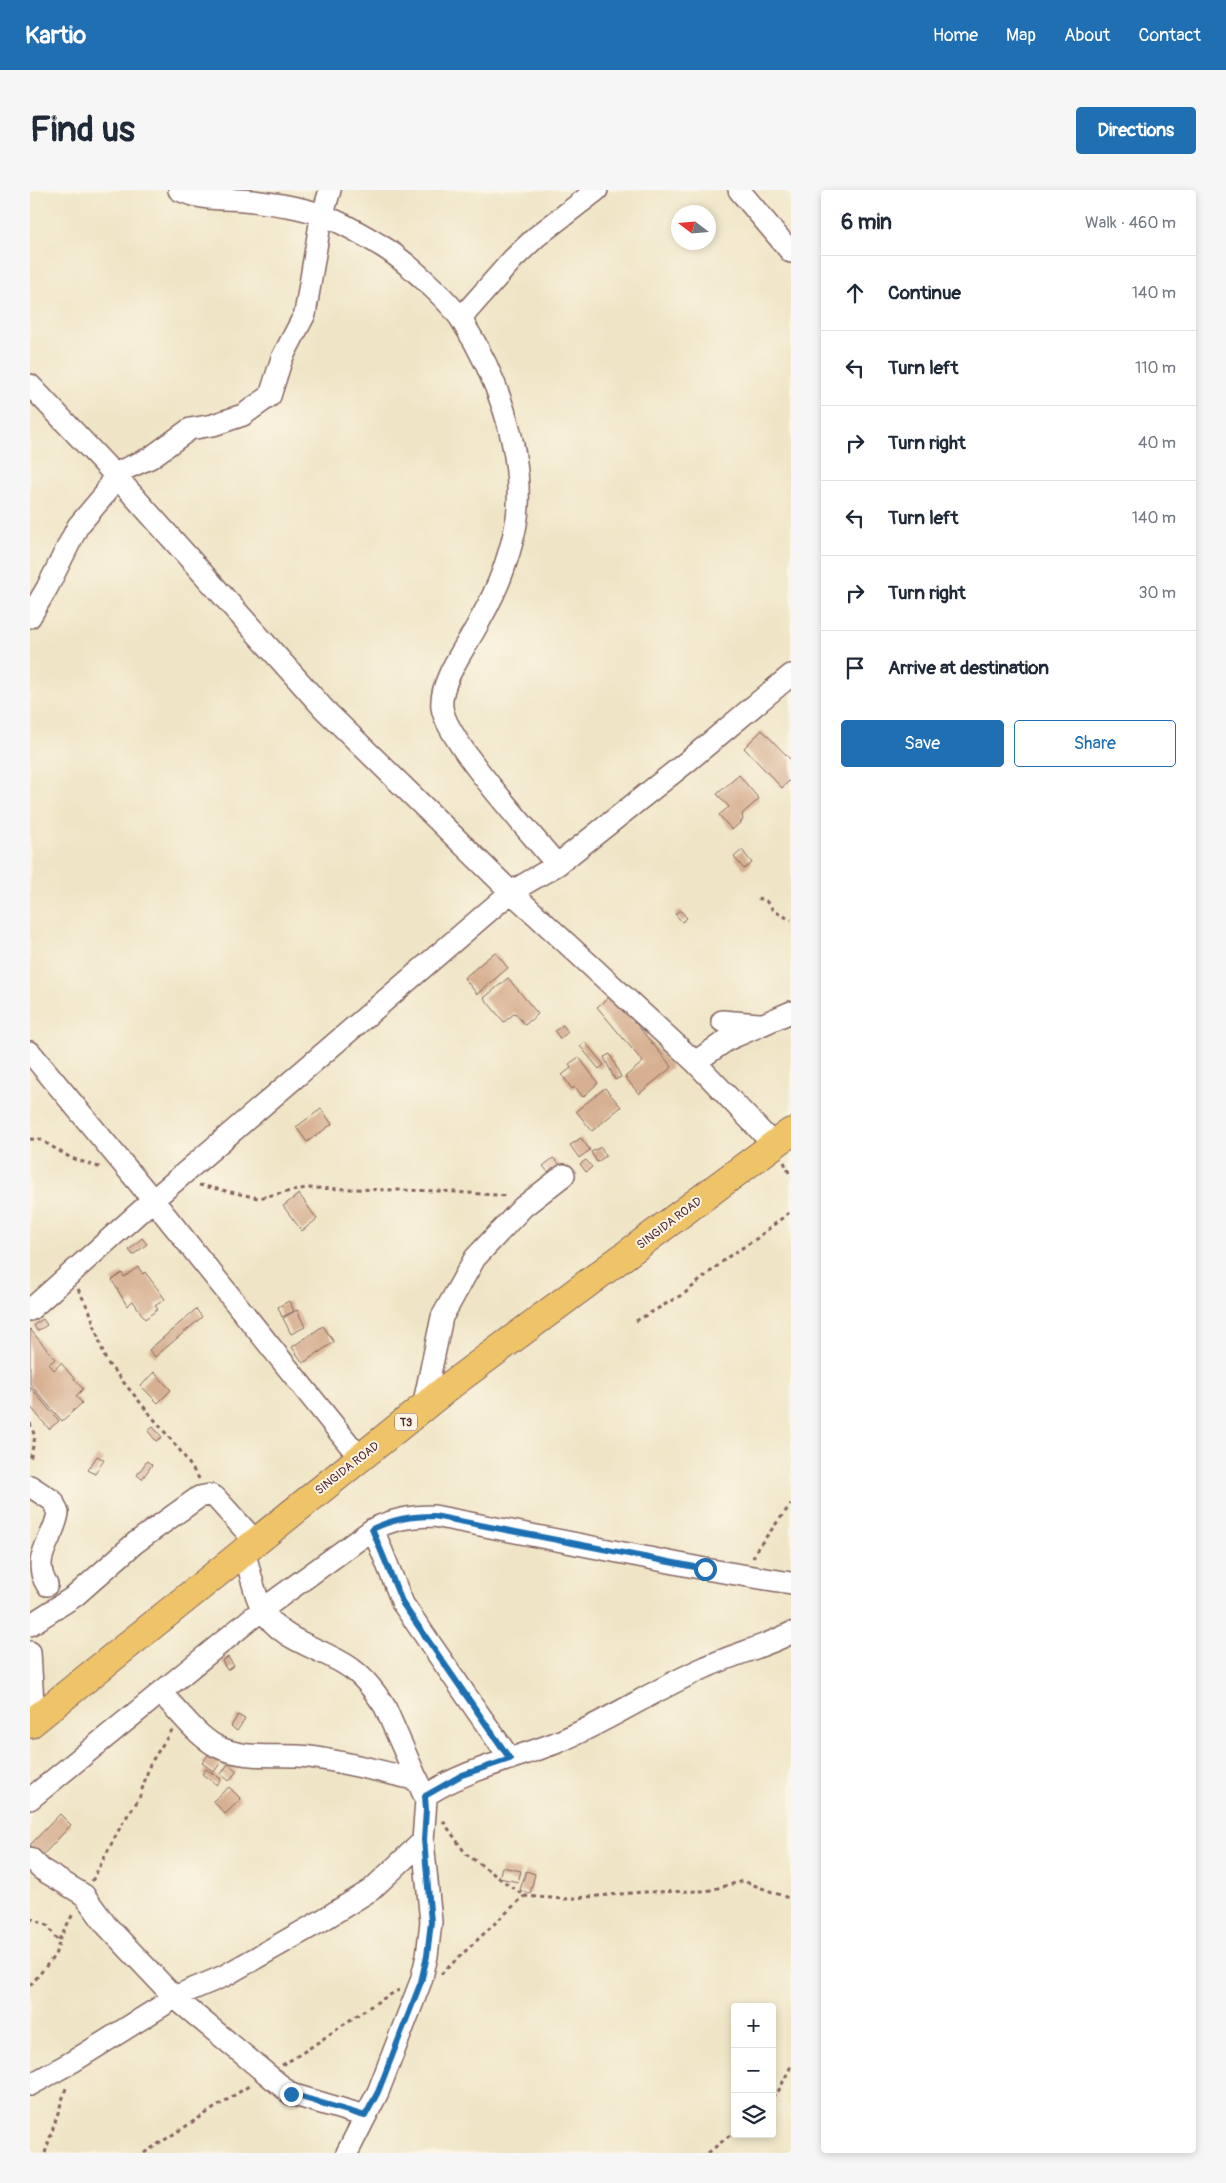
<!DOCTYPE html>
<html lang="en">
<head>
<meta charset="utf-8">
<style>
	body { margin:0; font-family:Pangolin,sans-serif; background:#f6f6f7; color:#1f2937 }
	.controls { position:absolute; right:15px; bottom:15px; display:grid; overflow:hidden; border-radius:5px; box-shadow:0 2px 8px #0003 }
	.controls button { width:45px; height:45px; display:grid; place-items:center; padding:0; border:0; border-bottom:1px solid #e0e1e3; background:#fff; color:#1f2937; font:25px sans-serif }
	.compass { position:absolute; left:641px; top:15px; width:45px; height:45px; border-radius:50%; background:#fff; box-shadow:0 2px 8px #0003; rotate:286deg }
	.stop { position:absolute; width:15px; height:15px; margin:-11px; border:4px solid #1f6fb2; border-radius:50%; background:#fff }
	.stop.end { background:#1f6fb2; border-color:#fff; box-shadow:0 1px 5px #0008 }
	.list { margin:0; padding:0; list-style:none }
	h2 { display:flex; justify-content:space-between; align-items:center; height:65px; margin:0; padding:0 20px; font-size:21px }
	h2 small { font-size:16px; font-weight:400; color:#747a83 }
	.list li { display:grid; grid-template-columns:32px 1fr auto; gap:15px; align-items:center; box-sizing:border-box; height:75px; padding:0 20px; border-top:1px solid #e0e1e3 }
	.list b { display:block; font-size:19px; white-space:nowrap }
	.list em { font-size:16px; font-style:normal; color:#747a83 }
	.actions { display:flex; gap:10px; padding:15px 20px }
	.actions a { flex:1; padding:11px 0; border:1px solid #1f6fb2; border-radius:5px; text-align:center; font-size:18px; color:#1f6fb2 }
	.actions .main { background:#1f6fb2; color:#fff }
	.icon { flex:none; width:28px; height:28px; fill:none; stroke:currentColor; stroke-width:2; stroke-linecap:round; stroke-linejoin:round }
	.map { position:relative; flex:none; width:761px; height:1963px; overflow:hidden; border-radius:5px }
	header { display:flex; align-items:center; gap:30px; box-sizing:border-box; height:70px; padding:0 25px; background:#1f6fb2; color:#fff }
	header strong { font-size:24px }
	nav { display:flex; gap:28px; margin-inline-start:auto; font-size:18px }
	.intro { display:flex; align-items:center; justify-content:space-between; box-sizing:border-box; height:120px; padding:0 30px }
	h1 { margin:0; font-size:35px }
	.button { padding:12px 22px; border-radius:5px; background:#1f6fb2; color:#fff; font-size:18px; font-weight:700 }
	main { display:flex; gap:30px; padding:0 30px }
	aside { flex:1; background:#fff; border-radius:5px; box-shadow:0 2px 8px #0003 }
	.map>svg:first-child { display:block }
</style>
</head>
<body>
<header>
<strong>Kartio</strong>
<nav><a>Home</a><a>Map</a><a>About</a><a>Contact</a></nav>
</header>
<div class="intro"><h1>Find us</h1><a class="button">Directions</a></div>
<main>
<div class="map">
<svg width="761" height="1963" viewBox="0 0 761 1963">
	<rect width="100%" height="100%" fill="#fcf5e5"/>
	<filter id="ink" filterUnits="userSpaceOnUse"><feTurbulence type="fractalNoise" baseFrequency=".02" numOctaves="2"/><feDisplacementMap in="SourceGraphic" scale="10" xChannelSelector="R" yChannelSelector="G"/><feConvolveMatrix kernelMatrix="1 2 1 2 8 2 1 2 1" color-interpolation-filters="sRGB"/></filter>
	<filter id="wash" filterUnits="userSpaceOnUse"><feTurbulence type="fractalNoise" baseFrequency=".0096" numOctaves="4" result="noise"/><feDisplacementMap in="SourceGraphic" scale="20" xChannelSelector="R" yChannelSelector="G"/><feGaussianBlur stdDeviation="1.12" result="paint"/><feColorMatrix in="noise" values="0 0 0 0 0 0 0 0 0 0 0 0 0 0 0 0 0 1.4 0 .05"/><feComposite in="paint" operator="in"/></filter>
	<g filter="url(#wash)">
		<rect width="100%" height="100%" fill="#efe5c6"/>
		<g id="blocks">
			<!-- building -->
			<path fill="#d7b093" d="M732,540L761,570V589L752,598L714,558Z
				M709,585L729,609L712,624L713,630L702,640L689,625L699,617L687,604Z
				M712,660L722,673L714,679L704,667Z
				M650,720L657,728L652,732L645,724Z
				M465,762L478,778L447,804L434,788Z
				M478,788L508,824L495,835L485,823L474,832L454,808Z
				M582,805L642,877L609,904L595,887L613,872L567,817Z
				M533,835L538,842L530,849L525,841Z
				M555,852L574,875L569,879L550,856Z
				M580,864L591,887L585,890L574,867Z
				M549,867L568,893L553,907L545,897L542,899L532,885L541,878L539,874Z
				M575,898L591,917L562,941L546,921Z
				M291,919L302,934L277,952L266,937Z
				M551,948L560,960L549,968L540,955Z
				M571,957L576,966L567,972L561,962Z
				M523,968L534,978L528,984L523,977L518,982L513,976Z
				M556,970L562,977L556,982L550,974Z
				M269,1004L287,1029L272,1041L253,1016Z
				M112,1048L117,1054L103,1065L99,1060Z
				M108,1077L113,1084L115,1082L135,1109L125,1116L128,1119L115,1129L103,1111L97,1116L82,1090L92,1083L94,1087Z
				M259,1111L264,1121L252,1127L248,1117Z
				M166,1119L172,1127L125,1167L119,1160Z
				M267,1120L275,1137L261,1144L253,1128Z
				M13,1129L17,1135L7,1141L4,1135Z
				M293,1136L304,1152L273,1173L262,1157Z
				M0,1139L25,1169L19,1174L24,1180L31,1173L53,1199L46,1206L52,1213L32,1231L0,1194Z
				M124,1182L141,1200L128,1213L111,1196Z
				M0,1197L29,1231L19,1239L0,1216Z
				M123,1237L132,1247L126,1251L118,1241Z
				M67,1266L74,1270L65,1284L58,1280Z
				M117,1271L122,1275L112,1289L107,1285Z
				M198,1467L204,1476L197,1480L192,1471Z
				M208,1525L215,1529L207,1541L201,1536Z
				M181,1561L193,1569L184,1582L172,1573Z
				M198,1574L207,1581L199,1591L191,1584Z
				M176,1579L191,1589L187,1595L172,1584Z
				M199,1597L211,1609L195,1624L183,1611Z
				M30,1624L41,1635L11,1667L0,1655Z
				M472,1677L491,1681L488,1692L469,1688Z
				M496,1681L505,1684L500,1704L490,1700Z"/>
		</g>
	</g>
	<g filter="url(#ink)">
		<use href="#blocks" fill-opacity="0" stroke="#846461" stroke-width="1"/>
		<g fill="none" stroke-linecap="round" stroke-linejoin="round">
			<defs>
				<path id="minor" d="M149,0C172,11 198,8 223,11C246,14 270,17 292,25C311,32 332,44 350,55C371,67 420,111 432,131C466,184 491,253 488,317C487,338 480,361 473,381C467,398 458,416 449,432C438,454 409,491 412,517C415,550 503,645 527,675
					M709,0L761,62
					M431,128L483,69L506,47L567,0
					M0,195L84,284L294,519L481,702L665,872L744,955
					M0,427L17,398L48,336L75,304L84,284L120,268L160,239L183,235L213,225L240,206L252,168L275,124L290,34L300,0
					M692,831L729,834
					M0,862L123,1010L330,1268
					M665,872L697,850L761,822
					M0,1120L123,1010L481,702L527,675L658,571L761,485
					M393,1217L412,1127L445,1068L493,1017L534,985
					M0,1296L23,1311L28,1323C24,1350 0,1367 17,1395
					M343,1339L373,1414L480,1569
					M214,1361C220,1379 223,1403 233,1420C252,1453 294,1458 322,1479C336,1489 346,1503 355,1517L396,1610L393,1651L401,1732L397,1766L391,1791L348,1902L317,1963
					M0,1435L45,1406L105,1353L169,1307L180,1305L186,1308L225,1351
					M0,1462L4,1531
					M131,1503C148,1520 165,1544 186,1556C215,1571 249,1563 280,1567C316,1572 352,1582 388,1590
					M395,1606C436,1579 482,1570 528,1552C579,1531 625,1499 676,1477C704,1464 734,1457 761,1443
					M0,1609L233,1419L343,1339C364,1329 381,1326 404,1326L675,1379L761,1393
					M0,1668L11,1679L54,1705L76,1735L145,1808L261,1904L335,1926
					M0,1895L42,1872L151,1804L194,1786L291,1731L341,1700L393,1651"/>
				<path id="highway" d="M0,1534L422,1194L761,942"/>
			</defs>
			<!-- minor casing -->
			<use href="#minor" stroke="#846461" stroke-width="24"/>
			<!-- highway casing -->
			<use href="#highway" stroke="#846461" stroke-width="30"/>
			<!-- path -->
			<path stroke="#846461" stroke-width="3" stroke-dasharray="4 4" stroke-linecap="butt" d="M728,708L736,711L744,721L761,730
				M0,949L11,950L41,968L72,978
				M754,972L761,987
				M169,995L228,1008L276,998L412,1001L478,1006
				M48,1099L60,1122L76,1171L152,1263L170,1290
				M606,1131L655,1103L698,1067L726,1049L761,1021
				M0,1233L5,1247L0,1270
				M723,1368L727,1359L761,1314
				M413,1631L436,1664L494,1706L534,1709L613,1702L677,1701L713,1691L761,1709
				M62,1691L93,1632L109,1609L120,1574L142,1540
				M0,1728L18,1736L29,1753L25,1765L0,1796
				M29,1750L44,1722
				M411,1784L494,1706
				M252,1875C293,1852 326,1822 369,1800
				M742,1907L749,1900L761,1876
				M15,1963L37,1895
				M114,1963L222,1894
				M678,1963L705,1941"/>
			<!-- minor -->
			<use href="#minor" stroke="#fff" stroke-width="21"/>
			<!-- highway -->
			<use href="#highway" stroke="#efc469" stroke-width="28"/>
		</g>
	</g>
	<g fill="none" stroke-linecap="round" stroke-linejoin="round" filter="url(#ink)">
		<!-- route -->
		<path stroke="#1f6fb2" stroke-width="6" d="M261,1904L335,1926L348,1902L391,1792L397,1766L401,1732L394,1650L396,1620L395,1606L432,1585L480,1569L373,1414L342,1339C364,1329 381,1326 404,1326L675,1379"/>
	</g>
	<g text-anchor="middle" stroke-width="4" stroke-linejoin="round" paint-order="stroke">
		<!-- shield labels -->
		<rect fill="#fcf5e5" stroke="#7f5f63" stroke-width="1" x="365" y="1223.5" width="22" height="17" rx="4"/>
		<g font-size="11" font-weight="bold" fill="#4a1f2b">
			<text x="376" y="1236">T3</text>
		</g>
		<!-- street labels -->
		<g font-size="12" fill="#4a1f2b" stroke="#fcf5e5">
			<text transform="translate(639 1033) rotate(-37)" y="4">SINGIDA ROAD</text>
			<text transform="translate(317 1278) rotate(-38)" y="4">SINGIDA ROAD</text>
		</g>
	</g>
</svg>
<div class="controls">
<button>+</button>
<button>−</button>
<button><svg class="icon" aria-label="layers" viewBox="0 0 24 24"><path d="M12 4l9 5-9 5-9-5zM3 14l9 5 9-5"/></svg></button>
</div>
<svg class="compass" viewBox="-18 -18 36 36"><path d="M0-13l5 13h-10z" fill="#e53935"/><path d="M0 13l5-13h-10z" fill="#747a83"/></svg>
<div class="stop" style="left:675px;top:1379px"></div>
<div class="stop end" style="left:261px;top:1904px"></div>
</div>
<aside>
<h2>6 min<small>Walk · 460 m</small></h2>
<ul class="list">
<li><svg class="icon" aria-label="ahead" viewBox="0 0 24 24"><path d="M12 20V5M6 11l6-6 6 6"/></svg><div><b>Continue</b></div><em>140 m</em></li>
<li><svg class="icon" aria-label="left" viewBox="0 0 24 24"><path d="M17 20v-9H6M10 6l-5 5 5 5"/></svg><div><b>Turn left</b></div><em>110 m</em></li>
<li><svg class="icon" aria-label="right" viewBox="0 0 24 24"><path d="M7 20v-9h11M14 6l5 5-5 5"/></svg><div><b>Turn right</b></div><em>40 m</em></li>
<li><svg class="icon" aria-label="left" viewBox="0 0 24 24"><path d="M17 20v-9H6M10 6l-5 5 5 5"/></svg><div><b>Turn left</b></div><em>140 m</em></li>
<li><svg class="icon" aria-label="right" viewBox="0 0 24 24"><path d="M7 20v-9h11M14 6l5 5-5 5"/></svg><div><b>Turn right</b></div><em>30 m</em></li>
<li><svg class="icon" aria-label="arrive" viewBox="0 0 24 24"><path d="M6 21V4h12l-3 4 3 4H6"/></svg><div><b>Arrive at destination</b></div></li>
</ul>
<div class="actions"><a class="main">Save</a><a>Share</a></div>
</aside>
</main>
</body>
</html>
